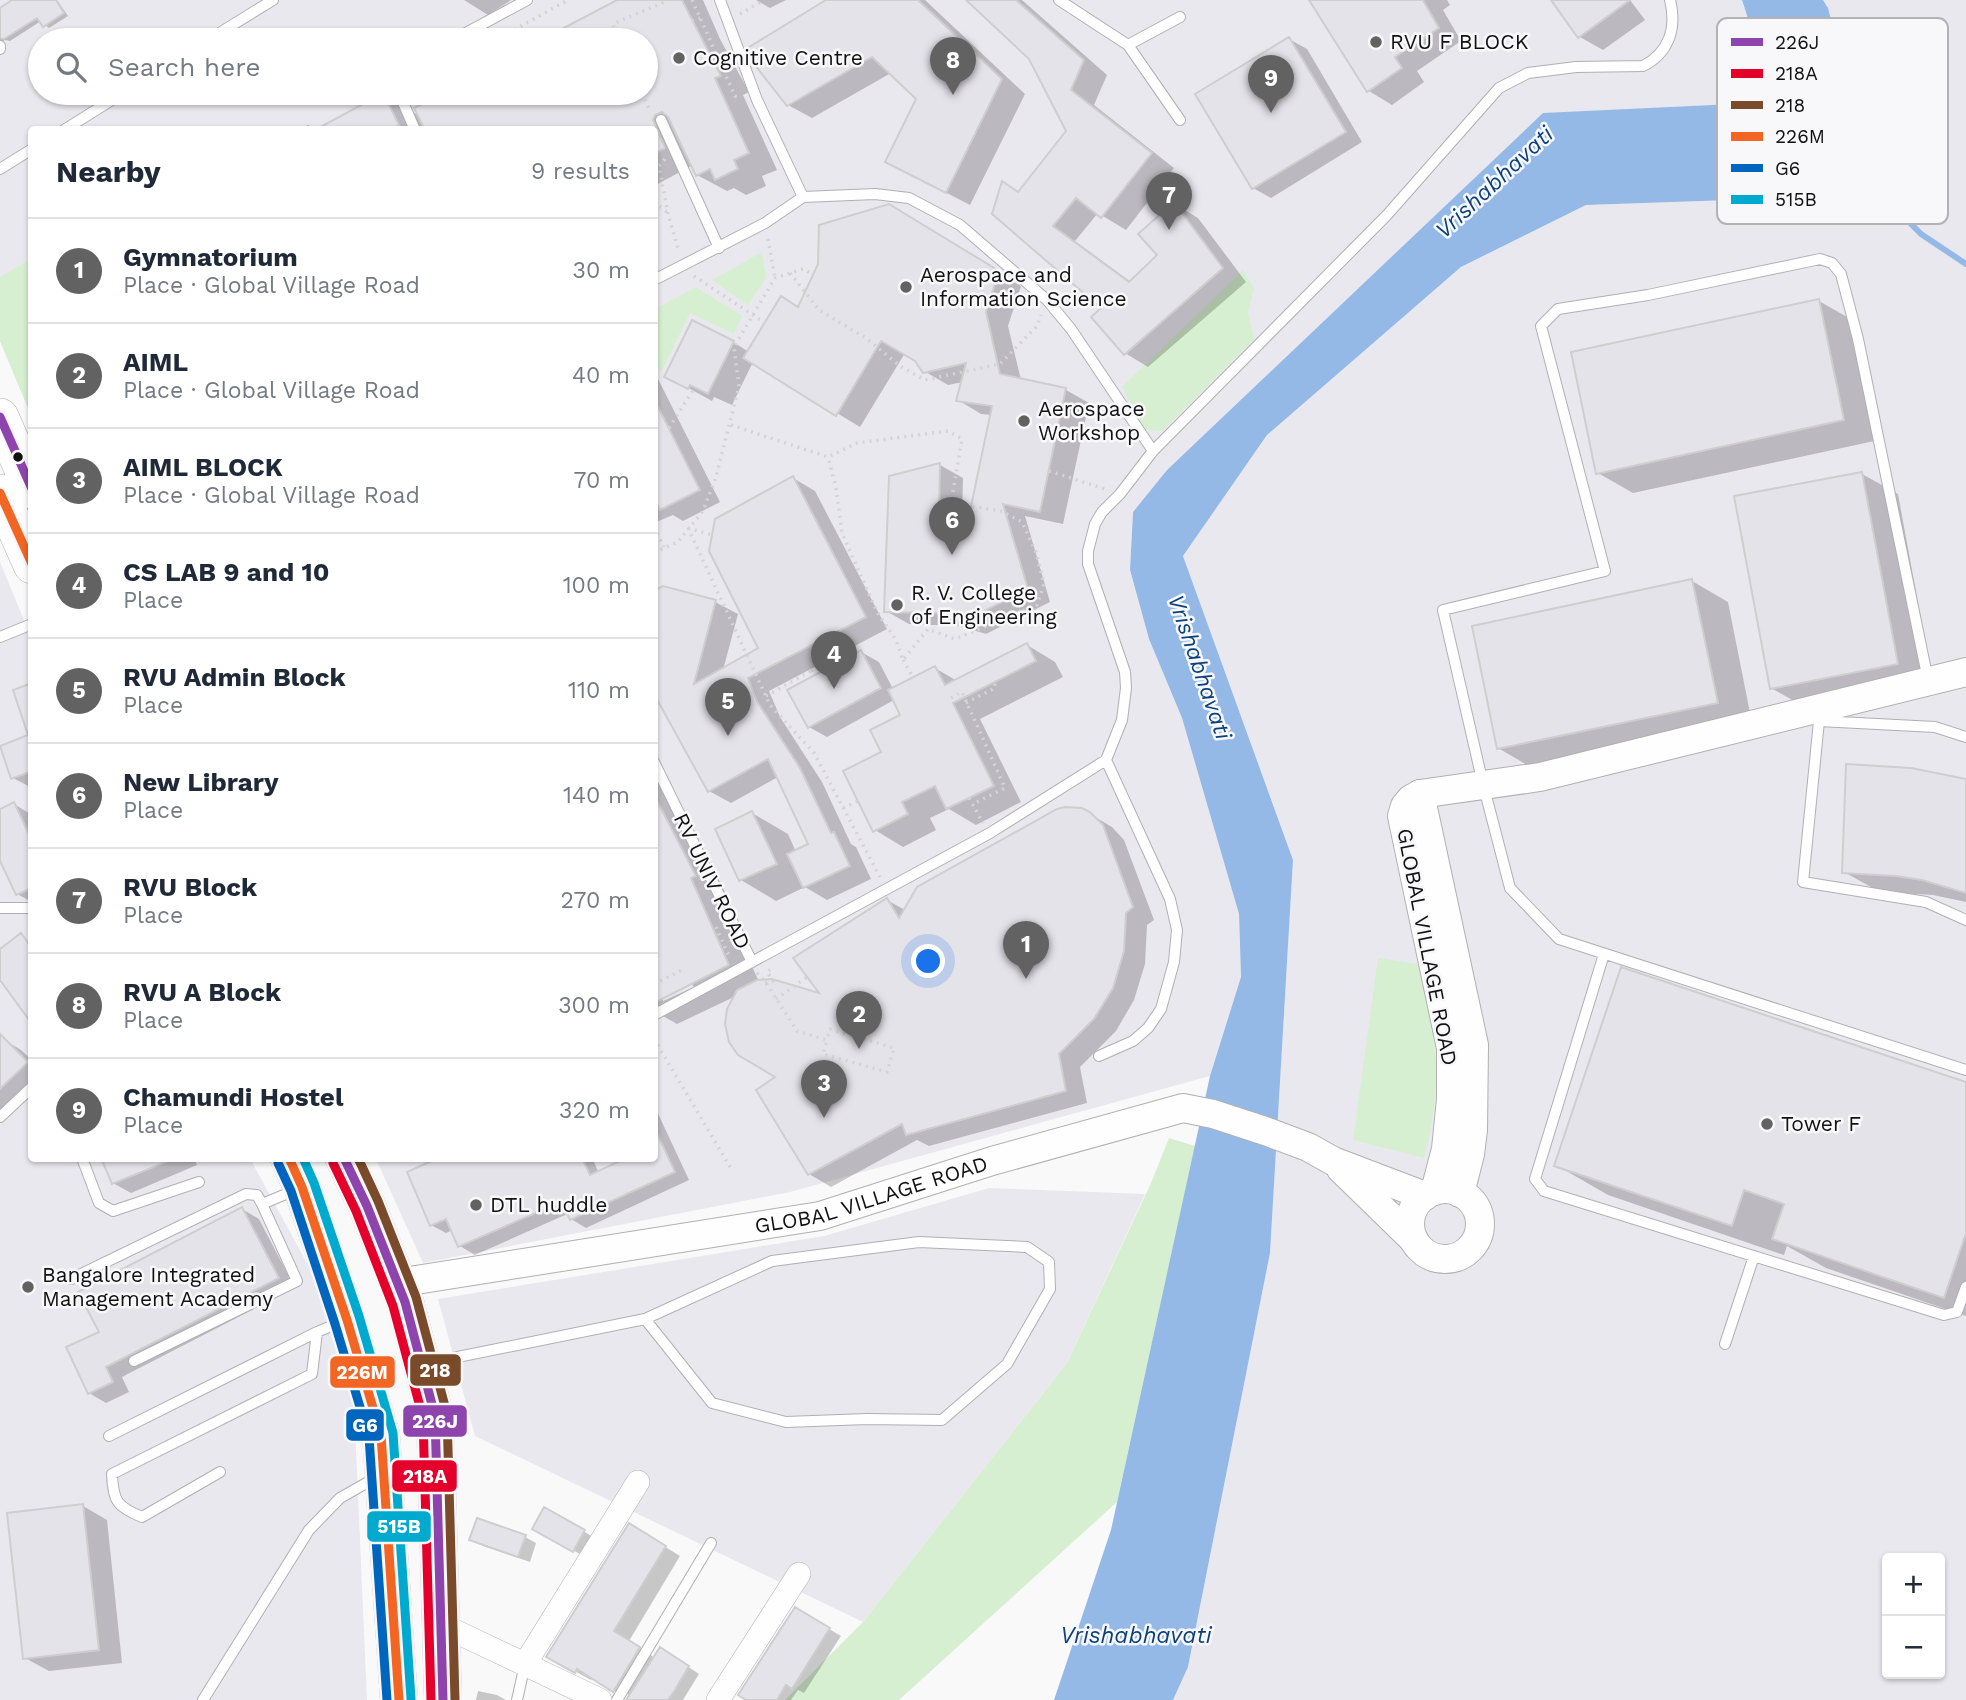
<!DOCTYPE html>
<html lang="en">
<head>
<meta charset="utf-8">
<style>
	body { margin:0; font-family:"Work Sans",sans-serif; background:#f2f2f3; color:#1f2937 }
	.controls { position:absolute; right:21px; bottom:21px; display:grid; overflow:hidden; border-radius:7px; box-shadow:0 2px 5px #0004 }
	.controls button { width:63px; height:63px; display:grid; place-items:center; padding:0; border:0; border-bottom:2px solid #e0e1e3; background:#fff; color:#1f2937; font:35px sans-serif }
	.you { position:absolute; left:929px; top:962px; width:24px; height:24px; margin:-18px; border:5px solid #fff; border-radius:50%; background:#1a73e8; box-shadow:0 0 0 10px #1a73e833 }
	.badge { display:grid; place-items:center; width:46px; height:46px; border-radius:50%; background:#626263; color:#fff; font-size:23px; font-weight:700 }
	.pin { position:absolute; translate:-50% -58px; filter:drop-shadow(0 2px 4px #0008) }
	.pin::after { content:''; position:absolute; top:37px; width:24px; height:21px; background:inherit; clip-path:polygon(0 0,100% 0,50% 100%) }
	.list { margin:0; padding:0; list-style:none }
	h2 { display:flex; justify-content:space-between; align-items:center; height:91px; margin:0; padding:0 28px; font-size:30px }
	h2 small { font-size:23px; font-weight:400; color:#747a83 }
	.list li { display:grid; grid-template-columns:46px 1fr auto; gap:21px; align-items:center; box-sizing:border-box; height:105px; padding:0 28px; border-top:2px solid #e0e1e3 }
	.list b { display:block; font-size:26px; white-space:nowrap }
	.list p { margin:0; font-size:23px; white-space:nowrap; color:#747a83 }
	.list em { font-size:23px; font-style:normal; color:#747a83 }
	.icon { flex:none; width:38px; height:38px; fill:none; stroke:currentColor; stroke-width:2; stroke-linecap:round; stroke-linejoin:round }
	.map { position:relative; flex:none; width:1966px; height:1700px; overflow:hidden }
	.search { position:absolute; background:#fff; box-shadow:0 2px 5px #0004; left:28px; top:28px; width:630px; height:77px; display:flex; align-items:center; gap:18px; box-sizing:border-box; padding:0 24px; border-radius:38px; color:#747a83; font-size:26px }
	.panel { position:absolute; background:#fff; box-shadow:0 2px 5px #0004; left:28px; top:126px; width:630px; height:1036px; border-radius:7px }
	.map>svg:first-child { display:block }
</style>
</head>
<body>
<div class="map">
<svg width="1966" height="1700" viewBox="0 0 1966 1700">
	<rect width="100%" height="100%" fill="#f9f9fa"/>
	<!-- built -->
	<path fill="#eae8ef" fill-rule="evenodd" d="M0,0H1742L1754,37L1758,82L1733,104L1543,114L1167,470L1133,512L1130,571L1149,639L1182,718L1239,914L1241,978L1210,1076L790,1192L423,1263L376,1159L654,1158V130H32L31,415L0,341ZM40,40H646V93H40Z
		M1823,0H1966V1700H1173L1188,1667L1270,1253L1293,860L1183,556L1267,435L1461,267L1586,205L1760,199L1846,79L1828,8ZM1887,1558H1940V1674H1887Z
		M0,562L31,637L32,1158H250L252,1162L315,1278L354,1403L367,1700H0Z
		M989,1188L1145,1194L1067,1363L863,1622L475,1436L438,1299L824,1236Z"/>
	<!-- green -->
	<path fill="#d6efd1" d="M762,252L766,278L748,305L712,280Z
		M31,259V415L0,341V277Z
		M1243,270L1254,288L1248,313L1254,339L1162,431L1145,430L1122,387Z
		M696,287L742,316L734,334L690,313L661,372L655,360V309Z
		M1378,958L1418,964C1440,1028 1442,1093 1424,1158L1353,1140Z
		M1169,1138L1195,1146L1117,1502L899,1700H785L863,1622L1067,1363L1151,1183Z"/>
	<!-- water -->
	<path fill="#95b9e6" d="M1742,0H1823L1828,8L1846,79L1828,136L1797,173L1760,199L1586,205L1461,267L1267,435L1183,556L1293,860L1270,1253L1188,1667L1173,1700H1054L1111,1530L1210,1076L1241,977L1239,914L1182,718L1149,639L1130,570L1133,512L1167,470L1543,113L1733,104L1758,82L1754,37Z"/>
	<!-- shadow -->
	<path fill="#0003" fill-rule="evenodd" d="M15,0H57L68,16L49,28L41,21L10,41L5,40L0,43V10Z
		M464,0H511L488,15Z
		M620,0H703L720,39L749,92L743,95L777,170L762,176L766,186L746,195L734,188L727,191L697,175L693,165L654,186V130H318L383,95L421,117L417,109L447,93H646V40H545Z
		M756,0H786L770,8Z
		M829,0H925L1025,94L970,205L887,162L918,99L891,73L812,118L788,105Z
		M969,0H1022L1107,75L1094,105L1174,168L1126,230L1098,213L1075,241L1131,282L1159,255L1175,204L1198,218L1246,282L1148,367L1125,353L1104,308L1019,193L1068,131L1031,58Z
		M1311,0H1447L1450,5L1443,10L1461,41L1417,71L1424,82L1392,105L1369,91Z
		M1563,0H1630L1645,20L1603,50L1580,37Z
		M1289,39L1307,49L1362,142L1271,198L1253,188Z
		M308,125L316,130H298Z
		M913,220L1021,286L1008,326L1021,380L1066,390L1089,403L1063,524L1025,516L1050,602L986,634L960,626L909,624L886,611L940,465L963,478L962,517L970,518L992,415L981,414L958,400L963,382L948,385L924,371L916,360L905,353L860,427L753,362L732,405L714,397L712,401L667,376L733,342L749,352L799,309Z
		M1819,301L1854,321L1879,440L1633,493L1598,473Z
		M654,371L720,502L683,521L673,515L654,523Z
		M1862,474L1898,494L1933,684L1807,708L1771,688Z
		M793,478L815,491L887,629L769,691L780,717L822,782L851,844L856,847L871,879L827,900L805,887L776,901L741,880L717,830L752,813L788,834L796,852L810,845L778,777L731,803L709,791L654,690V585L661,589L715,602L738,614L723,670L761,649Z
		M1692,581L1728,602L1752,723L1534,769L1498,748Z
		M1027,645L1055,662L1063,677L980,719L1021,802L976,825L949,809L930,818L936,830L903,847L875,830L883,753L902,716L894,700L827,737L809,727L861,652L879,662L893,689L935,668L957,681Z
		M32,685V788L13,778L30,736Z
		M654,754L726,894L721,896L759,982L824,997L887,900L905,910L1090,814L1112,827L1124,840L1154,920L1147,925L1145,964L1134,1000L1116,1031L1080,1067L1087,1103L929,1146L917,1140L831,1187L809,1174L779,1077L736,996L677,1024L654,1011ZM692,984L694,987L663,1001V997Z
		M1966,781V902L1933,895L1880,892L1844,872Z
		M14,804L32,815V902L17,894L0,857V811Z
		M3,1039L21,1050L32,1060V1085L0,1116V1043Z
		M1966,1084V1316L1826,1268L1787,1246L1784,1255L1608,1195L1556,1165Z
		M654,1105L689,1180L586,1228L571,1219L569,1214L565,1215L475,1255L460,1246L453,1230L446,1233L431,1225L443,1158H592L599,1173L654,1158Z
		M103,1158H194L197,1165L131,1193L113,1183Z
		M242,1209L259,1219L295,1288L122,1377L129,1392L106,1403L89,1393L101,1333Z
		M83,1506L107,1520L122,1663L49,1671L25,1658Z
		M545,1509L595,1538L585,1557L534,1528Z
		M646,1535L680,1556L629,1641L655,1658L672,1656L699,1674L683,1700H635L626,1693L624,1696L593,1677L591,1680L564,1665Z
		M525,1537L536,1543L530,1562L483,1546L471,1539Z
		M795,1609L841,1636L804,1693L798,1690L791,1700H750Z
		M478,1691L497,1695L506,1700H476Z"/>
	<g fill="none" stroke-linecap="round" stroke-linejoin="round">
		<!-- stream -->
		<path stroke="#95b9e6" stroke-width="6" d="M1812,143L1847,159L1921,234L1966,264"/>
	</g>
	<!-- building -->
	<path fill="#e5e3ea" stroke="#cececf" stroke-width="2" d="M12,0H56L64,13L43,27L37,18L4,39L0,38V8Z
		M617,0H682L721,76L715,78L749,153L734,160L738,169L715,180L710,169L696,176L668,117L662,112L655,115L653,120L665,148L654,154V130H425L414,108L443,93H646V40H541Z
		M826,0H918L1002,79L946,193L885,162L916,99L872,57L787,106L751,60L746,49Z
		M966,0H1016L1084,60L1071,90L1152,153L1101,218L1076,198L1053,226L1129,282L1157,255L1138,234L1174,202L1223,268L1124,355L1091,317L1101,308L992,214L1002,181L1018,192L1066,131L1029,59Z
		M1309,0H1423L1439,28L1395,57L1402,68L1367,92Z
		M1551,0H1630L1578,38Z
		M1289,37L1346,132L1252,189L1195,94Z
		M383,93L399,125L390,130H315Z
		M889,204L999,271L986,312L1000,374L1066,388L1040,512L1003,504L1028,589L962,622L936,613L884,612L889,476L940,463L939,513L969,516L992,406L956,401L966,363L923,373L915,361L881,341L836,416L743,358L781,296L798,307L818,264L819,225Z
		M1819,299L1844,420L1596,474L1571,352Z
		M692,320L734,341L708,394L690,385L688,389L664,377Z
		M654,399L700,490L660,510L654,498Z
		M1862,472L1898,664L1770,689L1734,496Z
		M793,476L866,617L748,678L758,703L800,768L831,833L834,832L850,866L803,888L787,854L808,844L768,759L708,792L654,694V591L663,586L716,600L694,684L758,648L709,551L715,519Z
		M1692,579L1718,703L1497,749L1472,626Z
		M1027,643L1036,661L953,703L994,786L946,809L935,786L902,802L908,814L873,832L843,771L881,752L870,730L900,715L888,690L935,666L945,685Z
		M861,650L881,688L808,728L787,690Z
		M32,683V771L11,779L0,746L28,735L13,690Z
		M1846,764L1911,768L1966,779V893L1922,880L1896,876L1842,873Z
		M654,795L696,876L691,878L729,965L654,1003Z
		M14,802L32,841V888L16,895L0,861V809Z
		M1065,807L1082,808L1090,812L1103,825L1133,907L1126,913L1124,951L1113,988L1094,1019L1059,1054L1066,1091L906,1135L902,1124L808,1175L756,1090L775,1077L738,1055L729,1042L725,1024L727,1009L737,990L757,980L772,979L819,993L793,958L887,898L899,918L917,887L1057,809Z
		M752,811L777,864L739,881L715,829Z
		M21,933L32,948V1024L0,980V949Z
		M1621,967L1966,1082V1233L1944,1298L1772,1239L1784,1204L1744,1190L1732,1226L1554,1166Z
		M0,1034L28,1062L0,1089Z
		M654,1127L675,1172L570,1220L563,1205L549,1207L458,1247L446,1219L430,1226L407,1172L438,1158H582L590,1175L626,1158H654Z
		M101,1158H173V1159L112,1184Z
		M242,1207L279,1278L106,1367L113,1382L88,1394L66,1347L99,1332L78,1292Z
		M83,1504L99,1650L23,1659L7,1513Z
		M544,1507L585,1530L573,1552L532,1529Z
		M477,1518L526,1535L518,1557L469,1540Z
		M629,1523L666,1546L614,1631L640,1647L613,1692L577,1669L575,1673L546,1657Z
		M795,1607L830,1628L792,1689L786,1685L777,1700H746L738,1695Z
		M660,1647L689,1666L675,1690L668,1700H626Z"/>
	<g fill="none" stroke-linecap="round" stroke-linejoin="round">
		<defs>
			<path id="service" d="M720,0L757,100L803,197
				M1059,0L1128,45L1180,120
				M208,40L273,0
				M453,40L527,0
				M1128,45L1180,17
				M0,46V49
				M399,93L415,130
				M661,120L719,248
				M64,130L123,93
				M0,169L32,149
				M654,280L765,223L803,197L875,194L909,198L960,225L1047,300L1071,329L1153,451
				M0,637L32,624
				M1928,680L1858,339L1841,274L1832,263L1820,259L1648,295L1558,309L1541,326L1605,571L1443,610L1483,784L1510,888L1559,939L1966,1070
				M1966,737L1935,727L1819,721L1803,882L1926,902L1966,920
				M654,762L752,962
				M0,908H32
				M1604,954L1535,1179L1544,1191L1944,1315L1957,1312L1966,1287
				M654,1015L990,833L1106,760L1122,720L1126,688L1125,672L1088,564V551L1095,524L1102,512L1120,494L1153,451L1387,215L1499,88L1528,73L1576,67L1643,66C1669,53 1677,28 1670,0
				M1099,1056L1133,1041L1148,1028L1161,1009L1174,962L1177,930L1170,899L1106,760
				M0,1117L32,1087
				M82,1158L99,1203L113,1211L199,1182
				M71,1279L246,1194L257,1195L262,1204
				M1725,1344L1754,1256
				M134,1361L297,1281L262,1204L298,1189
				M428,1363L645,1319L772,1261L919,1242L1027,1247L1049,1262L1050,1289L1007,1364L942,1420L867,1419L786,1422L712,1403L645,1319
				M109,1436L317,1332
				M220,1472L142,1517C117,1507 113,1501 112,1474L312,1374L317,1332L341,1322
				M203,1700L309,1530L340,1498L377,1477
				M517,1700L525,1664
				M617,1700L711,1543"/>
			<path id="minor" d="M440,1624L600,1700
				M525,1664L638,1482
				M718,1700L799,1574"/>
			<g id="tertiary">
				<path d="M1420,794L1474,1045L1473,1130L1470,1154L1460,1193"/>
				<path d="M1341,1169L1414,1240"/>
				<circle cx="1445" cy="1224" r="35"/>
				<path d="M1435,1191L1446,1149L1451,1099V1048L1402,816L1405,806L1411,799L1420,794L1540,777L1966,672"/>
				<path id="s1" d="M397,1283L820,1216L992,1161L1183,1108L1213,1114L1268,1132L1308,1147L1333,1161L1425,1196"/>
			</g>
			<path id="trunk" d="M0,417L32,490
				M0,493L32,565
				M289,1158L302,1187L347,1320L381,1435L399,1700
				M344,1158L367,1206L405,1302L435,1416L443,1700"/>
		</defs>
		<!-- service casing -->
		<use href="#service" stroke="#b0b0b1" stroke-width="12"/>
		<!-- minor casing -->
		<use href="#minor" stroke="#b0b0b1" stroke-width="24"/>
		<!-- tertiary casing -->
		<use href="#tertiary" stroke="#b0b0b1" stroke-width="30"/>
		<!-- trunk casing -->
		<use href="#trunk" stroke="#b0b0b1" stroke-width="38"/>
		<!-- path -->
		<path stroke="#d4d4d4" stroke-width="3.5" stroke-dasharray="2 5" stroke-linecap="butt" d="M692,0L735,96L739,97
			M740,14L764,0
			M692,21L700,18
			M496,40L568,0
			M619,40L613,24L669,0
			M642,93L650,111
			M665,159L659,166L668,214L679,252
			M654,202L667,212
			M768,239L775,278
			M790,273L819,310L866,338L900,366L925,380L1000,364L1037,326L1041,315
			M694,276L765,323
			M731,425L828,457L857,443L948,431L962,439L951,503L1001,511L1022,522L1036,552L1044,584L1037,605L955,639L928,629L903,660L896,640L877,612L842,533L836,488L828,457
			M669,428L695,387
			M1049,471L1105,489
			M654,527L664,547
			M688,528L770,705L814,753L880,877
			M688,528L712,535
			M654,552L678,542L703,511L716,477L739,386L734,347L775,278L803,269L813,274
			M903,660L913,677
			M811,671L843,655
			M766,696L811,671L814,676
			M951,698L962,692L1005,788L973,804
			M966,703L995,688V682
			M969,798L983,823
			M843,808L858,801
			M716,927L730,958
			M757,973L766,983L797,1031L827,1040L823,1054L887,1072L894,1048L830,1029L827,1040
			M765,982L773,981L767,972L770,970
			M654,984L682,970
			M776,999L807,977
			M654,1039L732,1170
			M432,1161V1158"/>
		<!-- service -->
		<use href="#service" stroke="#fefefe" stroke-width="10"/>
		<!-- minor -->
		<use href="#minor" stroke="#fefefe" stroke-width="23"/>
		<!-- tertiary -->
		<use href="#tertiary" stroke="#fefefe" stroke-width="28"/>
		<!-- trunk -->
		<use href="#trunk" stroke="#fefefe" stroke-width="37"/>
		<defs>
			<path id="bus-1" d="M0,417L32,489
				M344,1158L367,1206L405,1302L435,1416L443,1700"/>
			<path id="bus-2" d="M333,1163L356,1211L393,1306L423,1418L431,1700"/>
			<path id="bus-3" d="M358,1158L378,1201L416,1297L447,1414L455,1700"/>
			<path id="bus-4" d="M0,493L32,564
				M289,1158L302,1187L347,1320L381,1435L399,1700"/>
			<path id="bus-5" d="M278,1163L291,1191L335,1324L369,1437L387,1700"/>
			<path id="bus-6" d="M303,1158L314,1183L359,1316L393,1433L411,1699"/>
		</defs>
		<!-- bus-1 casing -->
		<use href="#bus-1" stroke="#f8f8fb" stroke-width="14"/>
		<!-- bus-2 casing -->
		<use href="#bus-2" stroke="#f8f8fb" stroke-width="14"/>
		<!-- bus-3 casing -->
		<use href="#bus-3" stroke="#f8f8fb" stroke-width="14"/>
		<!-- bus-4 casing -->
		<use href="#bus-4" stroke="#f8f8fb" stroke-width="14"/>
		<!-- bus-5 casing -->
		<use href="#bus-5" stroke="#f8f8fb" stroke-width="14"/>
		<!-- bus-6 casing -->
		<use href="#bus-6" stroke="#f8f8fb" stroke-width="14"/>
		<!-- bus-1 -->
		<use href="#bus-1" stroke="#8e44ad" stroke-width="9"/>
		<!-- bus-2 -->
		<use href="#bus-2" stroke="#e4002b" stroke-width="9"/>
		<!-- bus-3 -->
		<use href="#bus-3" stroke="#7a4b2a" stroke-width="9"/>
		<!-- bus-4 -->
		<use href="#bus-4" stroke="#f26522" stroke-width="9"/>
		<!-- bus-5 -->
		<use href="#bus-5" stroke="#0065bd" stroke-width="9"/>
		<!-- bus-6 -->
		<use href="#bus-6" stroke="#00a9ce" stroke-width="9"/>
	</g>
	<!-- markers -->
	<g fill="#626263" stroke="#f8f8fb" stroke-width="2.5">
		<circle cx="1376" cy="42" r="7"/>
		<circle cx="679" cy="58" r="7"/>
		<circle cx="906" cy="287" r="7"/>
		<circle cx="1024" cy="421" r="7"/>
		<circle cx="897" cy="605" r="7"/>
		<circle cx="1767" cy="1124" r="7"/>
		<circle cx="476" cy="1205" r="7"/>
		<circle cx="28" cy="1287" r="7"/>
	</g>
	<circle fill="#111112" stroke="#f8f8fb" stroke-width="2.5" cx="18" cy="457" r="6"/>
	<g text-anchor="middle" stroke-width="5" stroke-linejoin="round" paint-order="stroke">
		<!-- poi labels -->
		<g font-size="21" fill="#111112" stroke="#f8f8fb" text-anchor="start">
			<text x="1390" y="49">RVU F BLOCK</text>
			<text x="693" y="65">Cognitive Centre</text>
			<text x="920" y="282">Aerospace and<tspan x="920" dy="24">Information Science</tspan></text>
			<text x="1038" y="416">Aerospace<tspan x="1038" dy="24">Workshop</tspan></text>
			<text x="911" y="600">R. V. College<tspan x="911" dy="24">of Engineering</tspan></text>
			<text x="1781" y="1131">Tower F</text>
			<text x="490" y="1212">DTL huddle</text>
			<text x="42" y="1282">Bangalore Integrated<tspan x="42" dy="24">Management Academy</tspan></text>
		</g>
		<!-- street labels -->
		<g font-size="21" fill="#111112" stroke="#f8f8fb">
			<text transform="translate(712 881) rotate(64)" y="7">RV UNIV ROAD</text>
			<text transform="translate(1427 947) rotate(79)" y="7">GLOBAL VILLAGE ROAD</text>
			<text dy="7" stroke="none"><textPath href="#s1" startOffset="483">GLOBAL VILLAGE ROAD</textPath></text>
		</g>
		<!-- water labels -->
		<g font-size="23" font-style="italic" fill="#0b417b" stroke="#f8f8fb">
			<text transform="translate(1494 182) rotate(-43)" y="8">Vrishabhavati</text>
			<text transform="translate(1200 667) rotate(71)" y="8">Vrishabhavati</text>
			<text x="1136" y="1643">Vrishabhavati</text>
		</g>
	</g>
	<!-- legend -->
	<rect x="1717" y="18" width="231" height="206" rx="10" fill="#f8f8fb" stroke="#b3b3b5" stroke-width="2"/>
	<rect x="1731" y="38" width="32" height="8" fill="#8e44ad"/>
	<rect x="1731" y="69" width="32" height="9" fill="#e4002b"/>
	<rect x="1731" y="101" width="32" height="8" fill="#7a4b2a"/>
	<rect x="1731" y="132" width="32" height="9" fill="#f26522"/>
	<rect x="1731" y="164" width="32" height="8" fill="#0065bd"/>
	<rect x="1731" y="195" width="32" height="9" fill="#00a9ce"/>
	<g font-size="19" fill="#111112">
		<text x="1775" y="49">226J</text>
		<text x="1775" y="80">218A</text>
		<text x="1775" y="112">218</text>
		<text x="1775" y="143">226M</text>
		<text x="1775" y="175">G6</text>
		<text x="1775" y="206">515B</text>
	</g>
	<g stroke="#f8f8fb" stroke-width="2.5">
		<rect x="409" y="1353" width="53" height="34" rx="7" fill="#7a4b2a"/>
		<rect x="329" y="1355" width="67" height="34" rx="7" fill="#f26522"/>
		<rect x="402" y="1404" width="66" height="34" rx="7" fill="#8e44ad"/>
		<rect x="345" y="1408" width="40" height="34" rx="7" fill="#0065bd"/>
		<rect x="391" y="1459" width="67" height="34" rx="7" fill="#e4002b"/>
		<rect x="366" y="1510" width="66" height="33" rx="7" fill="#00a9ce"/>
	</g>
	<g font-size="19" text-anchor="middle" font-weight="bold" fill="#fff">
		<text x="435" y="1377">218</text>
		<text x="362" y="1379">226M</text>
		<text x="435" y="1428">226J</text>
		<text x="365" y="1432">G6</text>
		<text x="425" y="1483">218A</text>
		<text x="399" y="1533">515B</text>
	</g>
</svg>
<div class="controls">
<button>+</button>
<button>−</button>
</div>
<div class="you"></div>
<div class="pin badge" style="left:1026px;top:979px">1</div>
<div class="pin badge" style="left:859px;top:1049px">2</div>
<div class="pin badge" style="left:824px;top:1118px">3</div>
<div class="pin badge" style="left:834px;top:689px">4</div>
<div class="pin badge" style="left:728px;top:736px">5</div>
<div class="pin badge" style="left:952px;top:555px">6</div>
<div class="pin badge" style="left:1169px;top:230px">7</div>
<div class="pin badge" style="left:953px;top:95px">8</div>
<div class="pin badge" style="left:1271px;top:113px">9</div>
<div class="search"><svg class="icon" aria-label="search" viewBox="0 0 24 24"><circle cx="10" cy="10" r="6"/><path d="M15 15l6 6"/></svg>Search here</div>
<section class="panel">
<h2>Nearby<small>9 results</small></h2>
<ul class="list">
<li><span class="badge">1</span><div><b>Gymnatorium</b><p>Place · Global Village Road</p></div><em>30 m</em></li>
<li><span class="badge">2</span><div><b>AIML</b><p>Place · Global Village Road</p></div><em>40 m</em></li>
<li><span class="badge">3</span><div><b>AIML BLOCK</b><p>Place · Global Village Road</p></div><em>70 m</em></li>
<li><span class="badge">4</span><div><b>CS LAB 9 and 10</b><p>Place</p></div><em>100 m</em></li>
<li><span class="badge">5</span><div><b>RVU Admin Block</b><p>Place</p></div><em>110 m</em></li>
<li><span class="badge">6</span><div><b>New Library</b><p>Place</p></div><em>140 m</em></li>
<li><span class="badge">7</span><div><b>RVU Block</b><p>Place</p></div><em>270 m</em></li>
<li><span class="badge">8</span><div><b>RVU A Block</b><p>Place</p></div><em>300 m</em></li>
<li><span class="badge">9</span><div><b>Chamundi Hostel</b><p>Place</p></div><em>320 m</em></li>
</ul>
</section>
</div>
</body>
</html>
